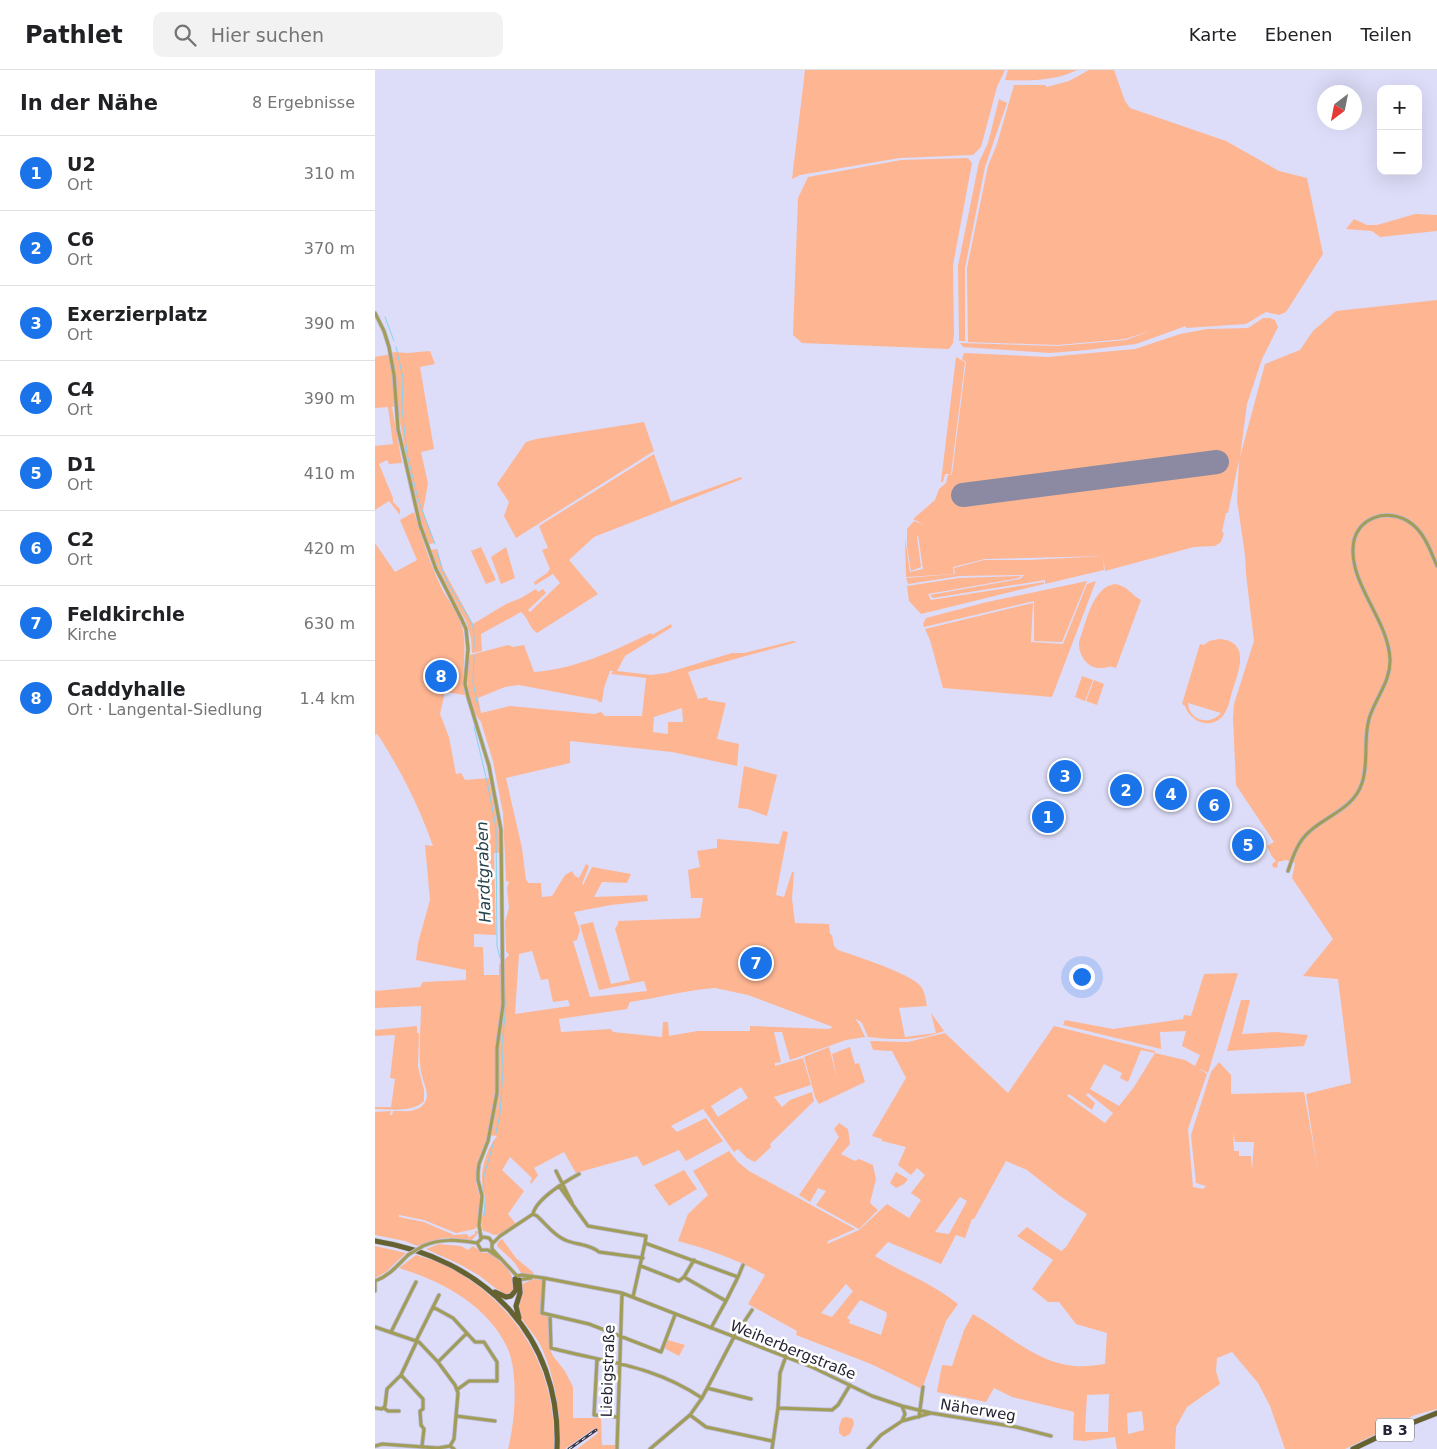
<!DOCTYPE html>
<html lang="de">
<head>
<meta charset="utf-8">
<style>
	body { margin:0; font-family:"DejaVu Sans",sans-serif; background:#f2f2f2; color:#202124 }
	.controls { position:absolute; right:15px; top:15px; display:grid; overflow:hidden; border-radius:10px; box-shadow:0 5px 20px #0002 }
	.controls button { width:45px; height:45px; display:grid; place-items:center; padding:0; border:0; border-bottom:1px solid #e0e0e0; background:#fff; color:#202124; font:25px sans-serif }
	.compass { position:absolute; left:942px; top:15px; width:45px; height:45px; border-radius:50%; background:#fff; box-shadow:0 5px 20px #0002; rotate:212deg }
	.you { position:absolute; left:706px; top:906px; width:18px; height:18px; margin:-12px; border:4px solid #fff; border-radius:50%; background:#1a73e8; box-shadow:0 0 0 8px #1a73e833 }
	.badge { display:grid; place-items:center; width:32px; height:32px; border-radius:50%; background:#1a73e8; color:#fff; font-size:16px; font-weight:700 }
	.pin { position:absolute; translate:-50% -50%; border:2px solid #fff; box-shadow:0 1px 5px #0006 }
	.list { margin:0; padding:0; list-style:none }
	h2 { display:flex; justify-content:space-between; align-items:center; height:65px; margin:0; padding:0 20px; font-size:21px }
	h2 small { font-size:16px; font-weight:400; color:#757577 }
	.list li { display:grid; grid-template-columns:32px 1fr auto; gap:15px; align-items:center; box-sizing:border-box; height:75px; padding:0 20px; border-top:1px solid #e0e0e0 }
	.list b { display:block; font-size:19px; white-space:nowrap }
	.list p { margin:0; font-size:16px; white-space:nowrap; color:#757577 }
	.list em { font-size:16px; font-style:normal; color:#757577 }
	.icon { flex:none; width:28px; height:28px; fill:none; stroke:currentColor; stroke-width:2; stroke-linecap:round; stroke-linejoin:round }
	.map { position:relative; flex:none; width:1062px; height:1379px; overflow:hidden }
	header { display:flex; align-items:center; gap:30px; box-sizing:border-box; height:70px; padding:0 25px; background:#fff; border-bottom:1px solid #e0e0e0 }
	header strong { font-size:24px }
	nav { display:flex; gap:28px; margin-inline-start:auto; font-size:18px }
	.search { width:350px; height:45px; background:#f2f2f2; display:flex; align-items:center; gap:12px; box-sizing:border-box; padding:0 18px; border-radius:10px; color:#757577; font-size:19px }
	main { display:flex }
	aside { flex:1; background:#fff }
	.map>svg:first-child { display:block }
</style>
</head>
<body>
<header>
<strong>Pathlet</strong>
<div class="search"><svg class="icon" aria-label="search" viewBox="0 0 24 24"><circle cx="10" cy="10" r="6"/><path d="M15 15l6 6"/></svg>Hier suchen</div>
<nav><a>Karte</a><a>Ebenen</a><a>Teilen</a></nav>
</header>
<main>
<aside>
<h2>In der Nähe<small>8 Ergebnisse</small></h2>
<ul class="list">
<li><span class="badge">1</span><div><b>U2</b><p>Ort</p></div><em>310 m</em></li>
<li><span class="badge">2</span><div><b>C6</b><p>Ort</p></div><em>370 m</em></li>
<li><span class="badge">3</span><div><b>Exerzierplatz</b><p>Ort</p></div><em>390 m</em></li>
<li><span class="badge">4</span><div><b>C4</b><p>Ort</p></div><em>390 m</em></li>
<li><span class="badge">5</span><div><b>D1</b><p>Ort</p></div><em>410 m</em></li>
<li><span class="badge">6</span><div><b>C2</b><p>Ort</p></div><em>420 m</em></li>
<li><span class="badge">7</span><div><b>Feldkirchle</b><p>Kirche</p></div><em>630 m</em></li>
<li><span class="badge">8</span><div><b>Caddyhalle</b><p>Ort · Langental-Siedlung</p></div><em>1.4 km</em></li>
</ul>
</aside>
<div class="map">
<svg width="1062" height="1379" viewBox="0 0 1062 1379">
	<rect width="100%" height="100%" fill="#ddddf9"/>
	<!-- green -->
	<path fill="#feb592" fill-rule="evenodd" d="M430,0H440L432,58L440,0H630L622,17L606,77L598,85L525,88L425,105L417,109Z
		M633,0H702C680,11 655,11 630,10Z
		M714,0H739L750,31L755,38L851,71L904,101L932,108L948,184L911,242L904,245L891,242L871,254L811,258V256L761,274L712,280L675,283L588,277L585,273L682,276L751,270L775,261L750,269L682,275L593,272L592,198L613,96L622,74L639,15H670L672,17L694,11Z
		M624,29L632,33L610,97L590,198V271H584L583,196L604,92L613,73Z
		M593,88L597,93L578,195L579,263L578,273L574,279L427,273L418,265L423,128L433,107L526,90Z
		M1040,144L1062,145V161L1005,167L997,161L971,159L979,149L992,155H1002Z
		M1062,230V1339L1040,1345L970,1379H910L895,1336L883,1313L857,1282L842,1288L841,1301L845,1314L812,1337L801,1357L800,1379H742L740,1367L709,1371L698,1370L699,1342L637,1327L619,1318L611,1332L562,1322L567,1295L577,1296L589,1260L598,1244C630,1262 661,1293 700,1296C710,1297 720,1295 730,1294L732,1263L701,1254L684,1232H673L657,1219L678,1190L642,1166L652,1157L686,1181L691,1177L712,1144L685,1126L652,1100L631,1091L599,1149H597L590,1168L581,1165L566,1194L513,1172L500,1186C528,1203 557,1213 583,1234L571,1251L547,1319L496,1294L421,1265L422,1261L373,1234L390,1205C363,1190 333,1179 303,1171L313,1144L333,1125L318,1101L354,1081L363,1092L374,1101L480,1159L453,1171L452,1174L484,1160L512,1134L534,1148L546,1130L536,1123L550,1105L542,1098L536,1105L523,1095L531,1077L507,1071V1069L497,1066L531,1008L517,981L498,980L495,971L533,972L570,963L633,1023L679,956L780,981V983L810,990L820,996L825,985L807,976L811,961L785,962L786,979L688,955L690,950L738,959L808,949L809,945L816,946L829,904L863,903L833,1003L823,998L832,1004L813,1059L818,1117L828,1119L831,1116L821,1113L816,1065L836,1002L844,992L856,1005V1024L929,1022L943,1102L931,1024L976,1013L963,909L928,906L958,869L917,808L920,793L911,790L903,792L902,798L898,797L897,794L901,791L896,785L892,776L899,772L861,715L858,648L859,634L879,571L871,504L870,485L862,430L864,390L853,443H851L847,462L849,463L846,472L840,476L819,477L730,501L728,487L729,500L670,514V510L558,528L555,525L645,509L649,505L585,506L533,514L531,508L580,504L579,498L609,490H655L728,486L610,489L578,497L579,504L531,507L530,468L535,502L548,499L543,465L542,467L546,497L536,501L532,477V459L539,451L548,454L538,449L560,430L564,419L571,413L573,405L577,404L591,292L587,289L589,283L673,287L760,279L805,264L832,259L873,258L888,248H895L900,250L903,257L887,289L872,334L865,387L890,294L925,280L938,261L961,241ZM766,980L780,983L759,1017L744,1036L715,1019L729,994L747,1003L745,1008L753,1012ZM713,1023L738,1043L730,1053L692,1026L694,1024L717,1040L720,1033L711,1025ZM858,1062L860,1072H879L877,1100L876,1086H864V1081H859ZM585,1127L592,1131L574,1164L560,1162ZM471,1214L478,1221L457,1247L446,1243ZM485,1230L511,1242L512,1245L506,1265L474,1253L475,1250L472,1248ZM734,1324L733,1362H710L712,1325ZM767,1341L769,1360L753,1364L752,1343Z
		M55,281L60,294L45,297L59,379L46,382L53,413L48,441L60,473L54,474C37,430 31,383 22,336L17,337L27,393L14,394L12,390L4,394L18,428V432L25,439V445L14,431L0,440V376L18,374L13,337L0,338V287L11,285L19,282L33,283Z
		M581,287L590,292L576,404H570L568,412H566Z
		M269,352L279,381L141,468L129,446L134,432L122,414L151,372L161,369Z
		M279,384L296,432L366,407L367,409L219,467L194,490L223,524L162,563C153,557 154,548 146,542L106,564L107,581L97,583L96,568L91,551L70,515L56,480L62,479L68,499L98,554L131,534L146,528L161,519L163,522L168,519L171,523L153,540L155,542L185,513L178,504L160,515L159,512L172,503L175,499L167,480L173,478L164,456Z
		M39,442C47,468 55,494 67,519C74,532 85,545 88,560C92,582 86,603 90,625L70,622L65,644L74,667L81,704L86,703L90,710L114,708L124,760V783H119L121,865L99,864V877H108L109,905H124V895L134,885L131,881L130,852L134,838L132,818L134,812L131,811L128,743L118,691L106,652C90,632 92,612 94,589L95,585L133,575L138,577L149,575L159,602C201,599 238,581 276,563L277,565L296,554L297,557L250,586L242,601L276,605L291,603L357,583H369L418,571L422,572L313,602L323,629L332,627L333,630L351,633L342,669L364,674L362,696L297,682L195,671V693L131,708L147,778L151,810L154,813H166L167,827L177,826L190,805L197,801L200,806L204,808L211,794L214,796L207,814L208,815L217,797L256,804L252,813L227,812L219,827L272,825L273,831L236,835L199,842L205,860L202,870L198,871L215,927L272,921L269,911L224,920L205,855L218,852L236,914L255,910L240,859L243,854V851L325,848L328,828H316L313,800L325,797L322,781L342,778V769L404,774L408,761L413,762L401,825L409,827L417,802H419L417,829L420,853L454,854L455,864L457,865L459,876L463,880C480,886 539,904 547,918C550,923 551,931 552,936L524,938L530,967L561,963L556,943L569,961C544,971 519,970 493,967L487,953L480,948L484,954L490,967L471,970L415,990L407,962H399L406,992L400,993V996L428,988L436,1015L399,1027L407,1037L415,1030L437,1022L439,1031L395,1074L396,1077L380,1092L372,1088L363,1079L359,1082L328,1039L296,1056L302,1062L331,1048L348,1071L311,1091L304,1080L268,1096L262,1086L201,1103L189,1082L159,1098L163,1105L156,1114L155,1112L157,1108L135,1087L127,1100L149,1121L133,1144L141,1154C136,1157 126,1165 121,1165C116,1165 114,1161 108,1161C104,1149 110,1142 110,1130C110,1124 107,1117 107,1111C106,1096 113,1077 122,1066L113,1065L103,1092L101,1113L105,1128L102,1157L100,1159L81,1163L49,1150L24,1145V1147L49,1152L79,1165L92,1164L94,1167L100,1164V1161H102L103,1163L97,1170L68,1168L42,1176L30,1171L0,1165V1042L16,1041L15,1045H17L18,1041C28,1041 40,1043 48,1035C57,1026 48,1013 46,1002C43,983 46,956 46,936L0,938V921L45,917L48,912L91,910V900L41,890L43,873L55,830L50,775L58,776C44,736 27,703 5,668L2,664L0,665V473L20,502L42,490L25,450ZM235,601H238L236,604L271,608L267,646H230L226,642L219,644L135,636L106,643L103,628L130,617L144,615L223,630V632H227L229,618ZM307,638L308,652H293V664L278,662L279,647ZM157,881L166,910L173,909L178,932L193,930L195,936L140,944L144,884ZM340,918L373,925L458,957L454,959L375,956V961H322L294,966L293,952H288L287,967L238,962L236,959L186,962L184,949L252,939L255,932C283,928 311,920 340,918ZM366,1017L373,1028L343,1047L336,1036Z
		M106,477L121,510L111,514L96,481Z
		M131,477L140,508L126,514L116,487Z
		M646,506L644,508L553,524L556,530L669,512V514L546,544L534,531L532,516L584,508Z
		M712,511L687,572L659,571V531L549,557L548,554L551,548L612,532Z
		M721,511L677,627L568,618L555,570L550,559L658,533L656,572L688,574L712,514Z
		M740,514C753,516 756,525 766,530L741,598C734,595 732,598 725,598C712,599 703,584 704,572C711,553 717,517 740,514Z
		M844,569C877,571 863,603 857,622C855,630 853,640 847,647C834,660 815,651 810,636L807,634L825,574L829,575L834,571ZM813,633L846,643C835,656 814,651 813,633Z
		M707,606L718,610L710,631L700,627Z
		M719,610L729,614L722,635L711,631Z
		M369,696L402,705L392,746L373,739L363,738Z
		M866,930H875L867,964L901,962L933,965L929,976L852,981Z
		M42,956V963H44L43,997L49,1020V1031C37,1043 16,1039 0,1039V1037H16L20,1009L15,1008L20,965L0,966V960Z
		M454,977L462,1008L457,984L475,977L480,994L484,993L490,1012L444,1034L440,1027L429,987Z
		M464,1053L473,1059L475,1074L466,1084L480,1091L484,1089L498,1095L501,1109L495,1133L503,1140L484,1159L441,1135L451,1121L443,1118L435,1132L424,1125L464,1067L459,1059Z
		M309,1100L322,1119L294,1136L279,1115Z
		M521,1102L533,1109L529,1114L521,1118L515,1113Z
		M127,1169L141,1188L159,1203L158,1205L146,1203L139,1192L122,1176L123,1172Z
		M64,1174L86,1176L93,1180L98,1176L108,1183H116C128,1194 142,1204 138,1221L133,1225C120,1220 112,1210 100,1203C84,1193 68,1187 51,1179Z
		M0,1176L31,1183L11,1202L0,1208Z
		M41,1185C50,1188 59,1190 67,1193C140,1231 182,1296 179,1379H133C140,1353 144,1302 132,1277C112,1235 67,1211 24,1198Z
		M159,1209L168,1210L166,1244L175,1247V1279L178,1286L190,1301L198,1317V1348H226L227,1375H241V1379H202L223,1363L220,1358L190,1379H185C185,1344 181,1309 166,1276C161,1265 145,1250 143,1240C141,1231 145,1222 147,1214Z
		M293,1270L310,1275L304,1286L289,1278Z
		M472,1347L478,1349L479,1354L475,1364L469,1367L464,1363V1357L467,1348Z"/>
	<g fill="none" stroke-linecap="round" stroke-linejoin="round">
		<!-- stream -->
		<path stroke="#85d3f4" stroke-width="1" d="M10,247L19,271
			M21,277L28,308L27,338L32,384L43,429L60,474
			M62,480L67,499L73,513L97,553L99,563
			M99,566V579
			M99,585L98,612L103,637
			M99,657L112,711L121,758L122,876L125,888
			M121,1063L125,1044L128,1000L127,977L131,933L129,912
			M110,1146L108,1116L109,1106L119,1071"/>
		<!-- runway -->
		<path stroke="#8b8aa2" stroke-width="24" d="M588,425L842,392"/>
		<defs>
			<path id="minor" d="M0,243L9,261L14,277L19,305L23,359L45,455L61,499L87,550L91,559L93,579L90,614L93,627L114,696L126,760L128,935L122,978V1023L113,1071L104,1094L103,1102V1110L107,1126L104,1155L106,1168
				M913,801C918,786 923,771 935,761C953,745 979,738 987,713C994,693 988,670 994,649C1000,628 1016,612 1015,589C1013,550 976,516 978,478C979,447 1014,436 1037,454C1050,464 1056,482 1062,496
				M181,1101L197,1133
				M184,1116L213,1156L271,1166L270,1173L363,1207L351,1231
				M158,1144C161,1129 191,1111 204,1104
				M102,1173L108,1167L114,1168L117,1172V1179L142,1206
				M102,1173L106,1180H113L126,1189
				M117,1174L125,1166L158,1144L162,1146C171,1154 178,1165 190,1170C201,1175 215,1174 224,1182L268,1188
				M48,1176C66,1168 83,1170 102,1173
				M266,1196L304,1211L309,1207L351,1231L336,1258
				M309,1207L319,1190
				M363,1207L368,1195
				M169,1208L167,1243L214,1254L286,1282L300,1245
				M140,1209L142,1206L147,1205L169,1208L247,1223L437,1297L497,1326L527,1336L556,1343
				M142,1210L156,1208
				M0,1221V1211C14,1206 23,1195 33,1185
				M258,1227L270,1173
				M58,1237L78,1248L100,1272H109L122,1292V1311H94L83,1319
				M175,1245L176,1278C232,1293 276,1294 327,1328
				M0,1257L44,1272L63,1292L80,1315L83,1323L79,1369L75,1376L63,1378L7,1374L0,1376
				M16,1262L41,1212
				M41,1271L64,1225
				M222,1289L219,1345L243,1347
				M63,1292L92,1263
				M26,1305L48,1329V1339L45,1341L46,1355L49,1359L47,1376
				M332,1318L376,1329
				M0,1338L7,1339L10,1336L12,1319L26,1305L42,1271
				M9,1338L13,1341H24
				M403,1338L457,1340L463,1335L475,1315
				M315,1345L331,1357L397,1371
				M81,1346L120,1351
				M544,1347L548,1317
				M527,1351L556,1343L641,1357L676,1366
				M75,1376L79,1379
				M242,1379L247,1223
				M275,1379L315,1345L327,1328L359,1267L377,1240
				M397,1379L403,1338L405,1303L411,1286
				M493,1379L506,1365L527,1351L530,1344L527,1336"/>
			<path id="primary" d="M0,1171C108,1188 187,1265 182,1379
				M120,1222L131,1227L136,1226L141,1220L140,1209
				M144,1248L141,1236L145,1223L144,1210
				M978,1379L1009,1364L1062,1343"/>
		</defs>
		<!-- minor casing -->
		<use href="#minor" stroke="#b8b8d2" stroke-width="4.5"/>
		<!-- primary casing -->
		<use href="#primary" stroke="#b8b8d2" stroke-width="6"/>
		<!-- minor -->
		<use href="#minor" stroke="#a19d56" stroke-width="3"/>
		<!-- primary -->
		<use href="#primary" stroke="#656230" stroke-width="5"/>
		<defs>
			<path id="rail" d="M194,1379L221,1360"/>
		</defs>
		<!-- rail casing -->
		<use href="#rail" stroke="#39384b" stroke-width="3"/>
		<!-- rail -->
		<use href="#rail" stroke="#fff" stroke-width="1" stroke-dasharray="4" stroke-linecap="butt"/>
		<defs>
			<path id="minor-bridge" d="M33,1185L48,1176"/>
		</defs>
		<!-- minor-bridge casing -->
		<use href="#minor-bridge" stroke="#b8b8d2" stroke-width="4.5" stroke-linecap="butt"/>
		<!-- minor-bridge -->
		<use href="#minor-bridge" stroke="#a19d56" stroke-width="3"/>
	</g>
	<g text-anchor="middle" stroke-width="5" stroke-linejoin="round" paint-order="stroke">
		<!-- shield labels -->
		<rect fill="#fff" stroke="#666572" stroke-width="1" x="1001" y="1348.5" width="38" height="23" rx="4"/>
		<g font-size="14" font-weight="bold" fill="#242335">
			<text x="1020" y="1365">B 3</text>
		</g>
		<!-- street labels -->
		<g font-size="15" fill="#242335" stroke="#fff">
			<text transform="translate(418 1280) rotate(22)" y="5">Weiherbergstraße</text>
			<text transform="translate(233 1301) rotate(-88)" y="5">Liebigstraße</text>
			<text transform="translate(603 1340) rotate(9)" y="5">Näherweg</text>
		</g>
		<!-- water labels -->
		<g font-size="16" font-style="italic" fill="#28414b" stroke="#fff">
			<text transform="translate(108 802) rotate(-92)" y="6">Hardtgraben</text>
		</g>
	</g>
</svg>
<div class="controls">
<button>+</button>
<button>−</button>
</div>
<svg class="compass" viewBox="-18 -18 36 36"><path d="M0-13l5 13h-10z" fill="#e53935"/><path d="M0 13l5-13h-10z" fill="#757577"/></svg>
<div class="you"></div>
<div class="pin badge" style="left:673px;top:747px">1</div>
<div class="pin badge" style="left:751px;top:720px">2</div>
<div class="pin badge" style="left:690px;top:706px">3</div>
<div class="pin badge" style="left:796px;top:724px">4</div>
<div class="pin badge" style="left:873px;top:775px">5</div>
<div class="pin badge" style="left:839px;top:735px">6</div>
<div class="pin badge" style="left:381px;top:893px">7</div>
<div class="pin badge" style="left:66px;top:606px">8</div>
</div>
</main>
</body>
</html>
